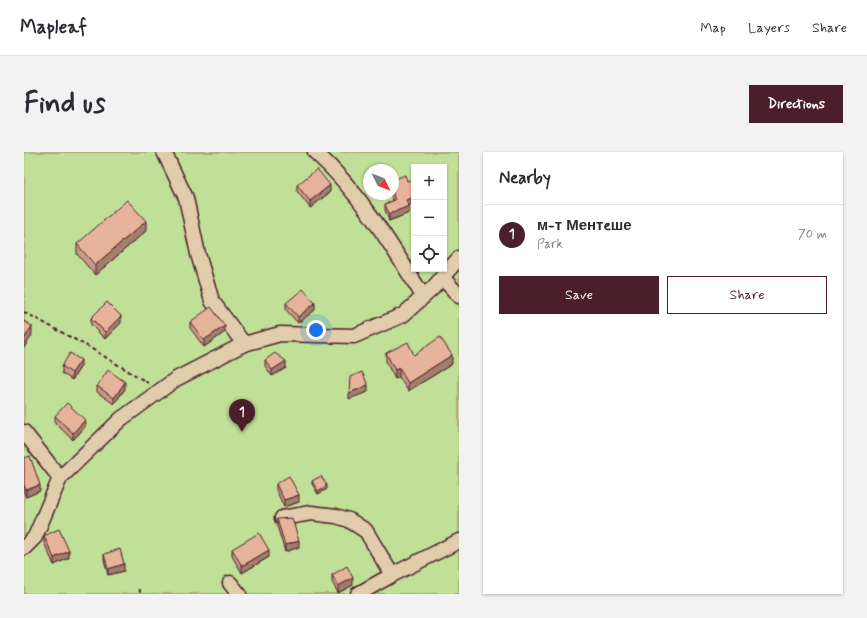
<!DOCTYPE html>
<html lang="en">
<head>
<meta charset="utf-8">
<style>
	body { margin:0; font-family:Mynerve,sans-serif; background:#f2f2f3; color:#2b2b33 }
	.controls { position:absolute; right:12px; top:12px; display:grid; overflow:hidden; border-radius:0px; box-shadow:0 1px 3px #0004 }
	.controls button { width:36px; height:36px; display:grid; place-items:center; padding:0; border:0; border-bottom:1px solid #e1e1e2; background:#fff; color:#2b2b33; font:20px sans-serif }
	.compass { position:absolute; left:339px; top:12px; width:36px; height:36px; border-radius:50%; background:#fff; box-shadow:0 1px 3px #0004; rotate:133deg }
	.you { position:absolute; left:292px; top:178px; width:14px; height:14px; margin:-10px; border:3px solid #fff; border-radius:50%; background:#1a73e8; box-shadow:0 0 0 6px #1a73e833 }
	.badge { display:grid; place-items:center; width:26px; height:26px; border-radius:50%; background:#4a1f2b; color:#fff; font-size:13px; font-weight:700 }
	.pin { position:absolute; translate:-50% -33px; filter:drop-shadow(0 1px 2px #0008) }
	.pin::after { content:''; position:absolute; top:21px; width:14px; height:12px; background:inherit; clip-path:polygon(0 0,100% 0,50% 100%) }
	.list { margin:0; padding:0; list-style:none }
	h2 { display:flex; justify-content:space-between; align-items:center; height:52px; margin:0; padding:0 16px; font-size:17px }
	h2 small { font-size:13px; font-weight:400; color:#7c7c81 }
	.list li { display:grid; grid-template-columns:26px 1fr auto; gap:12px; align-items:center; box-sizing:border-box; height:60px; padding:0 16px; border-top:1px solid #e1e1e2 }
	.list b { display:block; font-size:15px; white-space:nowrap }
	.list p { margin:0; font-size:13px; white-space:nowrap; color:#7c7c81 }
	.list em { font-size:13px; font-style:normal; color:#7c7c81 }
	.actions { display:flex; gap:8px; padding:12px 16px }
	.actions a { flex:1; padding:9px 0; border:1px solid #4a1f2b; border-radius:0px; text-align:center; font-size:14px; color:#4a1f2b }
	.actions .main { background:#4a1f2b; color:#fff }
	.icon { flex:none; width:22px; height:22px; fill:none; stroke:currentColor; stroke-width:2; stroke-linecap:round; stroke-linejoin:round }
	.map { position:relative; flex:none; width:435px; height:442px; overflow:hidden; border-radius:0px }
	header { display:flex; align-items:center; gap:24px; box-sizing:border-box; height:56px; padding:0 20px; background:#fff; border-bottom:1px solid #e1e1e2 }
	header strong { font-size:19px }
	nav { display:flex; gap:22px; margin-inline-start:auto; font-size:14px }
	.intro { display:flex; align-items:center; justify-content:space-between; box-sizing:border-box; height:96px; padding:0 24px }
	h1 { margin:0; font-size:28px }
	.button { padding:10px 18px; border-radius:0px; background:#4a1f2b; color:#fff; font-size:14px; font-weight:700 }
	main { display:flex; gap:24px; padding:0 24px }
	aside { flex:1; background:#fff; border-radius:0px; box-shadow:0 1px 3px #0004 }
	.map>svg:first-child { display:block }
</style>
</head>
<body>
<header>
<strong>Mapleaf</strong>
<nav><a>Map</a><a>Layers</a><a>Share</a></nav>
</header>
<div class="intro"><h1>Find us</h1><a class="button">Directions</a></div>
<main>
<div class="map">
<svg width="435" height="442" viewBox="0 0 435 442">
	<rect width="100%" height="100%" fill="#e1ccab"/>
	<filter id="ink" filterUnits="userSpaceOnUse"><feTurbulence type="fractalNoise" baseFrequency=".025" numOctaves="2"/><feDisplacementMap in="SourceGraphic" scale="8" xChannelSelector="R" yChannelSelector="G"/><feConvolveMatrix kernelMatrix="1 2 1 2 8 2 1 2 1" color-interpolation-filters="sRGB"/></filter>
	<g filter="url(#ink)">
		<!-- green -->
		<path fill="#c0df97" stroke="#857f61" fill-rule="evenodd" d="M0,0H435V442H0ZM390,15H420V117H390ZM345,18H369V42H345Z"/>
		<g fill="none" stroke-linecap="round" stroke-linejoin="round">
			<defs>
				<path id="minor" d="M140,0L162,46L174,102L188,149L220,192
					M291,0C336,40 367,93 399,144
					M418,125L435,144
					M0,280L36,326
					M258,366L287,361L312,364L325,368L342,379L368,423
					M0,396L11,385L36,326L97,267L152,227L220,192L256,182L330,184L379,163L409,136L435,106
					M206,431L215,442
					M334,442L368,423L435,389"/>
			</defs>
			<!-- minor casing -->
			<use href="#minor" stroke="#4a1f2b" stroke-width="17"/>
			<!-- path -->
			<path stroke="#4a1f2b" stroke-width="2" stroke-dasharray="4 3" stroke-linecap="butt" d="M0,160L63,194L124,231
				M115,437L117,442"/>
			<!-- minor -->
			<use href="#minor" stroke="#e1ccab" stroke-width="14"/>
		</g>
		<!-- wall -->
		<path fill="#c79b85" stroke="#4a1f2b" d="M383,29L385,61L365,69L361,58V52L369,49L366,42H369Z
			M273,33L306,40L286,56L273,39Z
			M122,79L71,123L53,102V92Z
			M262,151L291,158L274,171L262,158Z
			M67,166L97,171L81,187L67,173Z
			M166,170L201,180L180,195L166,176Z
			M362,201L390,203L428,212L384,239L375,225L371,227L362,210Z
			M241,208L262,216L248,224L241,214Z
			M38,214H57L48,228L38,221Z
			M73,234L101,237L90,252L73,240Z
			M31,264L61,275L49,288L31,271Z
			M0,306L16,339L2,345L0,340Z
			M288,329L303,337L294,342L288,332Z
			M252,332L275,350L260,355L252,338Z
			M253,367L275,395L261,400L253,374Z
			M20,384L45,406L30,413L20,391Z
			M208,397L245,405L218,421L208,404Z
			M80,402L100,419L84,423L80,408Z
			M308,423L329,433L314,441L308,430Z"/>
		<!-- shaded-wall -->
		<path fill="#a27e6c" stroke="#4a1f2b" d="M306,33V40L286,56V49Z
			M390,45V52L382,54V48Z
			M385,54V61L365,69V62Z
			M122,69V79L71,123V113Z
			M291,151V158L274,171V165Z
			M97,164V171L81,187V180Z
			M8,174V183L0,196V187Z
			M201,174V180L180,195V188Z
			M428,203V212L384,239V231Z
			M57,208V214L48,228V221Z
			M262,209V216L248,224V218Z
			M375,216V225L371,227V218Z
			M101,230V237L90,252V246Z
			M344,233V240L325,247V241Z
			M61,268V275L49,288V281Z
			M16,333V339L2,345V338Z
			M303,333V337L294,342V339Z
			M275,343V350L260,355V348Z
			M275,389V395L261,400V393Z
			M245,398V405L218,421V414Z
			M45,399V406L30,413V406Z
			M100,412V419L84,423V417Z
			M329,426V433L314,441V434Z"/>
		<!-- building -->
		<path fill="#e7b49b" stroke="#4a1f2b" d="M293,17L306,33L286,49L273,33Z
			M381,23L383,29L390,26V45L382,48L385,54L365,62L361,52L371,48L369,42V28Z
			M103,48L122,69L71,113L53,92Z
			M279,137L291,151L274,165L262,151Z
			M83,150L97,164L81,180L67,166Z
			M187,155L201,174L180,188L166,170Z
			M0,169L8,174L0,187Z
			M416,185L428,203L384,231L375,216L371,218L362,201L384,190L390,203Z
			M46,201L57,208L48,221L38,214Z
			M251,201L262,209L248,218L241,208Z
			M84,218L101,230L90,246L73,234Z
			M338,220L344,233L325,241L326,225Z
			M43,251L61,268L49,281L31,264Z
			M6,304L16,333L2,338L0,333V306Z
			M265,324L275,343L260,348L252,332Z
			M297,324L303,333L294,339L288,329Z
			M268,366L275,389L261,393L253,367Z
			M35,377L45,399L30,406L20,384Z
			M235,381L245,398L218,414L208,397Z
			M96,397L100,412L84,417L80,402Z
			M323,414L329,426L314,434L308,423Z"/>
	</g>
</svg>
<div class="controls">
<button>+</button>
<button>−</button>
<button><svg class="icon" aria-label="locate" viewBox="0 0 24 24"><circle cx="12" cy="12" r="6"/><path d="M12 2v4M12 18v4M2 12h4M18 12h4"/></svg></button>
</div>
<svg class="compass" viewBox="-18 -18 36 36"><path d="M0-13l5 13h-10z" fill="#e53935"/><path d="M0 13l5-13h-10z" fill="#7c7c81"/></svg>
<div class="you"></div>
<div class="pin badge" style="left:218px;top:280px">1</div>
</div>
<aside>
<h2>Nearby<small></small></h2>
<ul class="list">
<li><span class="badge">1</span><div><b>м-т Ментeше</b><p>Park</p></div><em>70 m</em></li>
</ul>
<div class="actions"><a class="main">Save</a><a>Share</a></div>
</aside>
</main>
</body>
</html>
